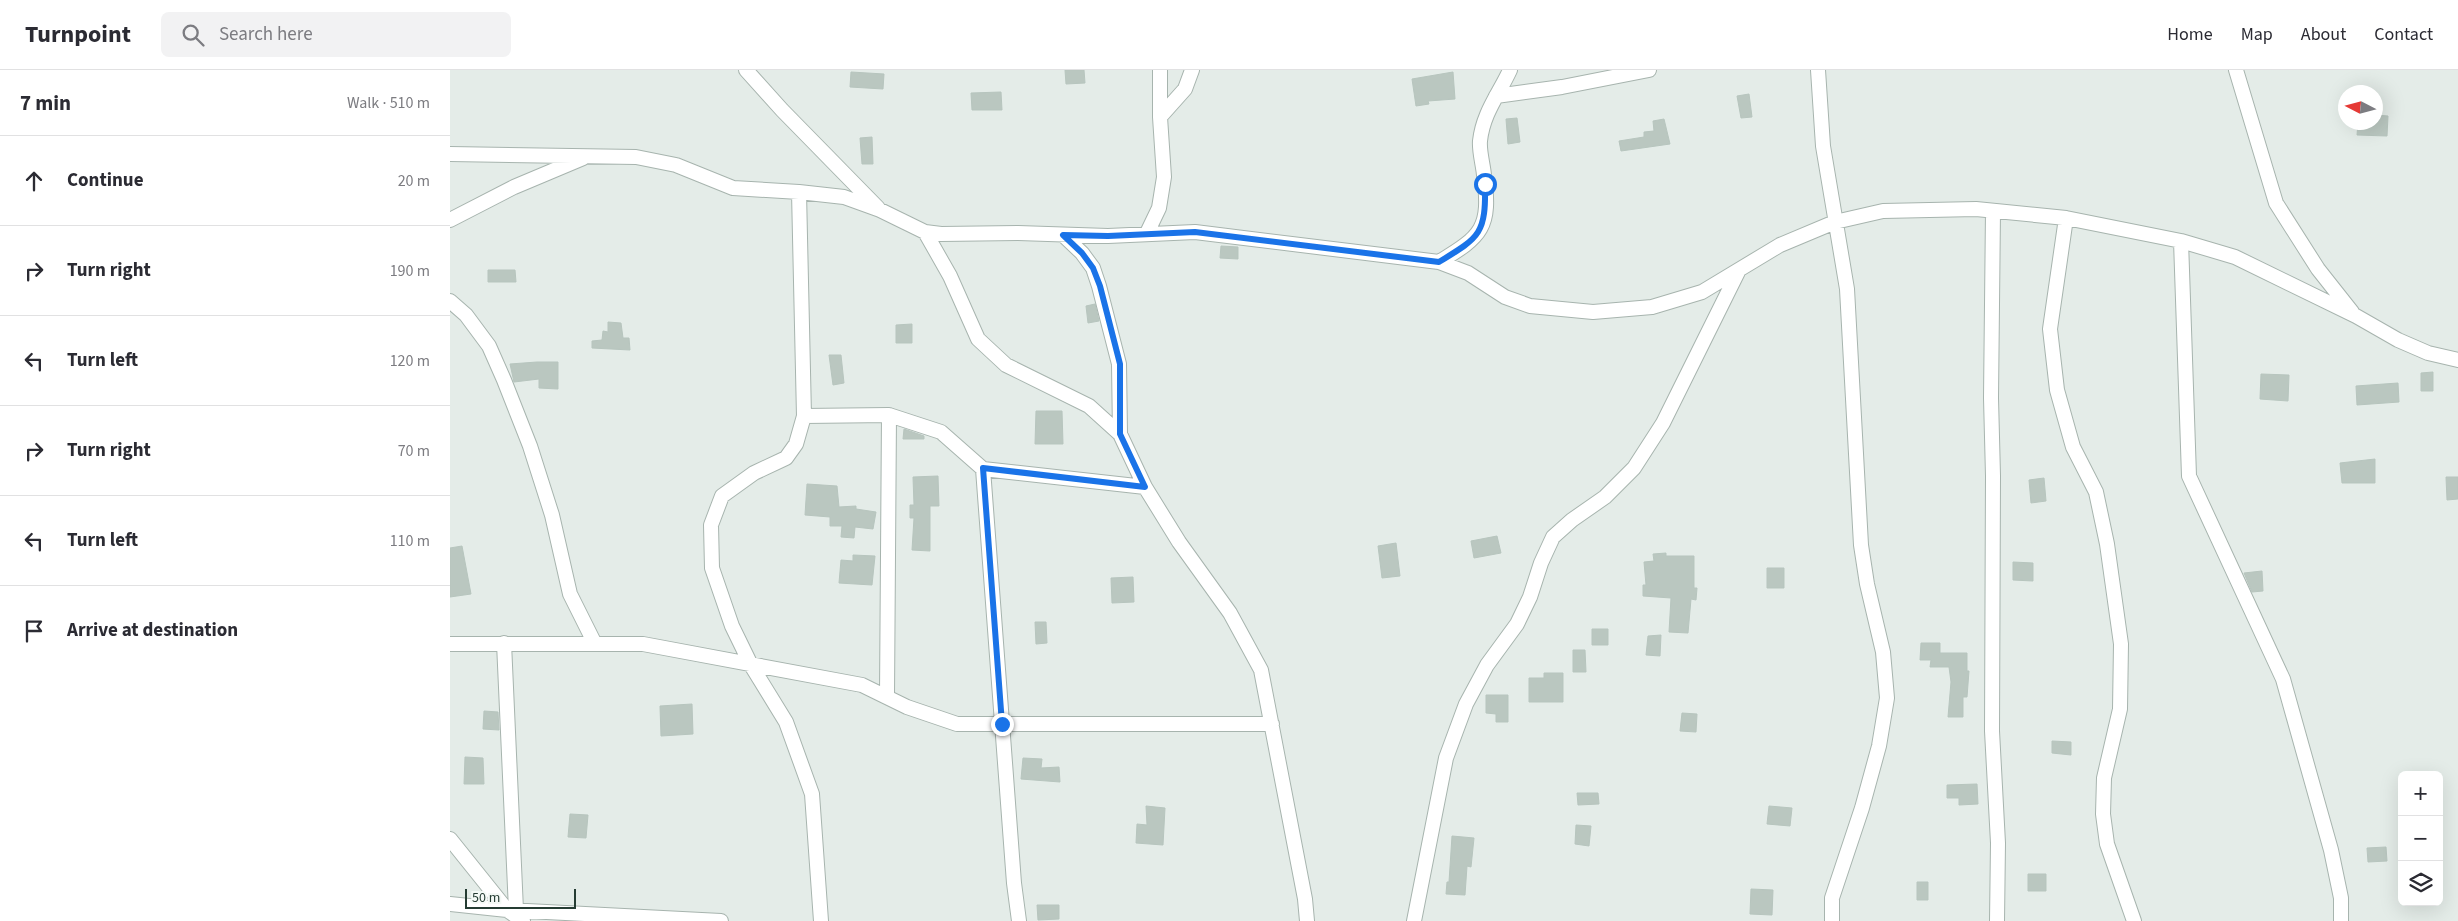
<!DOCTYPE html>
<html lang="en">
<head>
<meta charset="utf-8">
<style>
	body { margin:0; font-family:"Source Sans 3",sans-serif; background:#f2f2f3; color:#2b2b33 }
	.controls { position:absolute; right:15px; bottom:15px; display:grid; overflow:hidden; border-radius:8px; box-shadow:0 5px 20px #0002 }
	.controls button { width:45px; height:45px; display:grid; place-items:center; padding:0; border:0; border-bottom:1px solid #e1e1e2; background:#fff; color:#2b2b33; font:25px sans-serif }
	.compass { position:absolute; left:1888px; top:15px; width:45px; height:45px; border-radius:50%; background:#fff; box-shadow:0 5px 20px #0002; rotate:276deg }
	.scale { position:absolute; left:15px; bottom:12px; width:111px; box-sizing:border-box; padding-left:5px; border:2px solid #253c33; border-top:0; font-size:14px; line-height:18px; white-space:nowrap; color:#253c33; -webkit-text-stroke:4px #f4f9f6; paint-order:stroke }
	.stop { position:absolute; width:15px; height:15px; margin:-11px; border:4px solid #1a73e8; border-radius:50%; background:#fff }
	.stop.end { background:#1a73e8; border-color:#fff; box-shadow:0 1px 5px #0008 }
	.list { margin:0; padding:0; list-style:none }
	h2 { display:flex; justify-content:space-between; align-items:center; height:65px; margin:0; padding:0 20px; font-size:21px }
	h2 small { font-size:16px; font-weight:400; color:#7c7c81 }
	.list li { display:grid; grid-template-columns:32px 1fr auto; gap:15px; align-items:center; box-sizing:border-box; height:90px; padding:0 20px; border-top:1px solid #e1e1e2 }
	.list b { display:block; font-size:19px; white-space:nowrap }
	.list em { font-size:16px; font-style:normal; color:#7c7c81 }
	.icon { flex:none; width:28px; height:28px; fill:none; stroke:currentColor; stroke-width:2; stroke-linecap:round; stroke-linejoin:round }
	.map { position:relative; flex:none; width:2008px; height:851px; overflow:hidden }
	header { display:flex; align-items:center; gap:30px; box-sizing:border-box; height:70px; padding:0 25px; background:#fff; border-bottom:1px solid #e1e1e2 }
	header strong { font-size:24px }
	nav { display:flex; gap:28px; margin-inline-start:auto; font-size:18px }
	.search { width:350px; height:45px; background:#f2f2f3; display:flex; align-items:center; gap:12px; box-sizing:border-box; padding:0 18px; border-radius:8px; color:#7c7c81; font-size:19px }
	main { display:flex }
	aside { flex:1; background:#fff }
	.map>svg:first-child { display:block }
</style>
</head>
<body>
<header>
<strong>Turnpoint</strong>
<div class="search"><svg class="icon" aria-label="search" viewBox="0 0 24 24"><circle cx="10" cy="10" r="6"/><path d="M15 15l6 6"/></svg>Search here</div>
<nav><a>Home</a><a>Map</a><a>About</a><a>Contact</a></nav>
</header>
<main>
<aside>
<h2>7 min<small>Walk · 510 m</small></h2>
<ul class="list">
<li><svg class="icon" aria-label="ahead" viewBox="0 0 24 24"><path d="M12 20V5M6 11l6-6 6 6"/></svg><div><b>Continue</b></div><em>20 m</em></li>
<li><svg class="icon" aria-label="right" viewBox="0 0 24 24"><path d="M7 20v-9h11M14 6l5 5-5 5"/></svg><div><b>Turn right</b></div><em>190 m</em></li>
<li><svg class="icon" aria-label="left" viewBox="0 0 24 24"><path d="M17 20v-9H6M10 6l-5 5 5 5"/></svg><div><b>Turn left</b></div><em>120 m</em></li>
<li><svg class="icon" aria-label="right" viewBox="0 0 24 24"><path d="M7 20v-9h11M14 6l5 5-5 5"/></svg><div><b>Turn right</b></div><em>70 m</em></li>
<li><svg class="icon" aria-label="left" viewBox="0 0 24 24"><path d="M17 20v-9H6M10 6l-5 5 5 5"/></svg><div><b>Turn left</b></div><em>110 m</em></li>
<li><svg class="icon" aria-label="arrive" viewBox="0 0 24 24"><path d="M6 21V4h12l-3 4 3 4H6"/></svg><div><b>Arrive at destination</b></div></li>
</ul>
</aside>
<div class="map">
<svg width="2008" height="851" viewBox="0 0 2008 851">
	<rect width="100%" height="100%" fill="#e4ece8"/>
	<!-- building -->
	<path fill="#bac7c0" stroke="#b7c5be" d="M615,0H634L635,13L616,14Z
		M401,2L434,4L433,19L400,17Z
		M1003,2L1005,29L978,31L979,34L966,36L962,9Z
		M551,22L552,40H522L521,23Z
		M1299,24L1302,47L1291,48L1287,26Z
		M1926,45L1938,46L1937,66L1907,65L1908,52H1926Z
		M1067,48L1070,72L1058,74L1056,49Z
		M1214,49L1220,74L1171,81L1169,71L1194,67V62L1204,61L1203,51Z
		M422,67L423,94H412L410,68Z
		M771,176L788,177V189L770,188Z
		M38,200H65L66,212H38Z
		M645,234L649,251L638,253L636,236Z
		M158,252L171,253L173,268H179L180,280L142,278V271L152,270L153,261L158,262Z
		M462,254V273H446V255Z
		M379,285H391L394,313L383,315Z
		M87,292H108V319L89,318V309L64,312L60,294Z
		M1983,302V321H1971V303Z
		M1811,304L1839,305L1838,331L1810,329Z
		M1948,313L1949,332L1907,335L1906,316Z
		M586,341H612L613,374H585Z
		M454,359L474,366V369H453Z
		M1925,389V413H1892L1890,393Z
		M488,406L489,436H480V481L462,480L464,448H460V435H464L463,407Z
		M1996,407H2008V429L1997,430Z
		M1594,408L1596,431L1581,433L1579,410Z
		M357,414L387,416L389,437L406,436V439L426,442L423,459L405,457L404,468L391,467L392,456H380V447L355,445Z
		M1047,466L1051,483L1024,488L1021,471Z
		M946,473L950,506L932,508L928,476Z
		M12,476L21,524L0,527V478Z
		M1216,483V486H1244V518H1247L1246,530L1241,529L1238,563L1219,562L1221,528L1193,526V515H1196L1194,492L1204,491L1203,484Z
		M403,485L425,486L422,515L389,513L391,490L403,491Z
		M1563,492L1583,493V511L1563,510Z
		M1317,498H1334V518H1317Z
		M1812,501L1813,521L1802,522L1794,503Z
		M683,507L684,532L662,533L661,508Z
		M585,552H596L597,573L586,574Z
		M1142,559H1158V575H1142Z
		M1211,565L1210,586L1196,585L1198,566Z
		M1471,573H1490V583H1517V601H1519L1517,627H1513V647H1498L1501,612L1499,597H1480L1481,590H1470Z
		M1123,580H1135L1136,602H1123Z
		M1094,603H1113V632H1079V608H1094Z
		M1036,625H1058V652H1046V644L1036,643Z
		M242,634L243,664L211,666L210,636Z
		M34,641L48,642L49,660L33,659Z
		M1232,643L1247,644L1246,662L1230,661Z
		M1602,671L1621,672V685L1602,683Z
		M15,687L33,688L34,714H14Z
		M573,688L592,689L591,698L609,697L610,712L571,709Z
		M1527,714L1528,734L1509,735V728H1497V715Z
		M1127,723H1148L1149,734L1128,735Z
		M696,736L715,738L713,775L686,773L687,754L697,755Z
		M1319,736L1342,738L1340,756L1317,754Z
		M120,744L138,745L136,768L118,767Z
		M1126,755L1141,756L1139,776L1125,774Z
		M1002,766L1024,768L1021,797L1017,796L1015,825L996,824L997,812H999Z
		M1936,777L1937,791L1918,792L1917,778Z
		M1578,804H1596V821H1578Z
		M1467,812H1478V830H1467Z
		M1301,819L1323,820L1322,845L1300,844Z
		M587,835H609V849L588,850Z"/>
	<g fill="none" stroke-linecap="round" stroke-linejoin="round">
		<defs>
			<path id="street" d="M296,0L332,40L428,138
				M1368,0L1373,76L1397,219L1411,475L1417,514L1433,582L1437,628L1429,676L1412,738L1382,828V851
				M1786,0L1826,133L1868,199L1902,242
				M1046,26L1112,17L1199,0
				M710,47L735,19L742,0
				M0,84L186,87L226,95L283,118L349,122L394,127L430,140L475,162L491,164L568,163L658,166L745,162L989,192L1018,203L1055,227L1080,236L1143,242L1202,237L1252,222L1330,175L1385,152L1433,141L1526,139L1616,148L1731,171L1785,187L1906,246L1948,270L1978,283L2008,290
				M349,122L354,346L346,374L336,388L304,403L272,426L261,455L262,498L282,556L301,595L336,652L362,724L371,851
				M1543,141L1541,328L1543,406L1542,661L1548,773L1547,851
				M1616,148L1600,259L1607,320L1623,377L1646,422L1657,474L1671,574L1670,639L1654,708L1653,744L1657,774L1684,851
				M0,150L64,117L133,88
				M475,162L500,206L528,269L556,295L639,336L670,364L695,417L729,472L780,543L811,600L855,829L857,851
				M697,163L709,138L714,107L710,47V0
				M613,165L632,183L643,198L649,216L669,294L670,364
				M1731,171L1739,406L1833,609L1881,780L1891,828V851
				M989,192C1032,166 1041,158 1034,105C1033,94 1029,81 1030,71C1033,43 1049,24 1060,0
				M0,231L16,245L39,276L54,310L80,376L102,445L120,524L145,574
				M354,346L439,345L491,362L533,399L695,417
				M533,399L564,813L569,851
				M54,573L66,840
				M0,574H193L412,615L457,637L507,654H822
				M437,626L439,345
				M0,769L57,840L73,851
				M0,834L57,840L271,851
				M964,851L996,688L1016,634L1037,595L1067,554L1080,527L1091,493L1103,467L1122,450L1155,427L1184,398L1213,353L1288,202"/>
		</defs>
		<!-- street casing -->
		<use href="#street" stroke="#a7b4ae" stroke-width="16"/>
		<!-- street -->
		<use href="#street" stroke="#fff" stroke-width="14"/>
	</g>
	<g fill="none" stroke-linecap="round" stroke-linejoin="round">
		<!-- route -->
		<path stroke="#1a73e8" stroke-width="6" d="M552,654L533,398L695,417L670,364V294L650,216L643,198L632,183L613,165L658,166L745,162L989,192C1030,167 1036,164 1035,114"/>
	</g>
</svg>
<div class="controls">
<button>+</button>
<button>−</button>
<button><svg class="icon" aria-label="layers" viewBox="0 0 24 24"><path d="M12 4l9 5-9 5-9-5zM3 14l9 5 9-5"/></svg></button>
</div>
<svg class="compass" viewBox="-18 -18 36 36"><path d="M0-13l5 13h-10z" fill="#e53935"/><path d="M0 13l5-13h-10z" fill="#7c7c81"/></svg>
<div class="scale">50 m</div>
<div class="stop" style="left:1035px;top:114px"></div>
<div class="stop end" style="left:552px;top:654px"></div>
</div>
</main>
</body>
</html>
